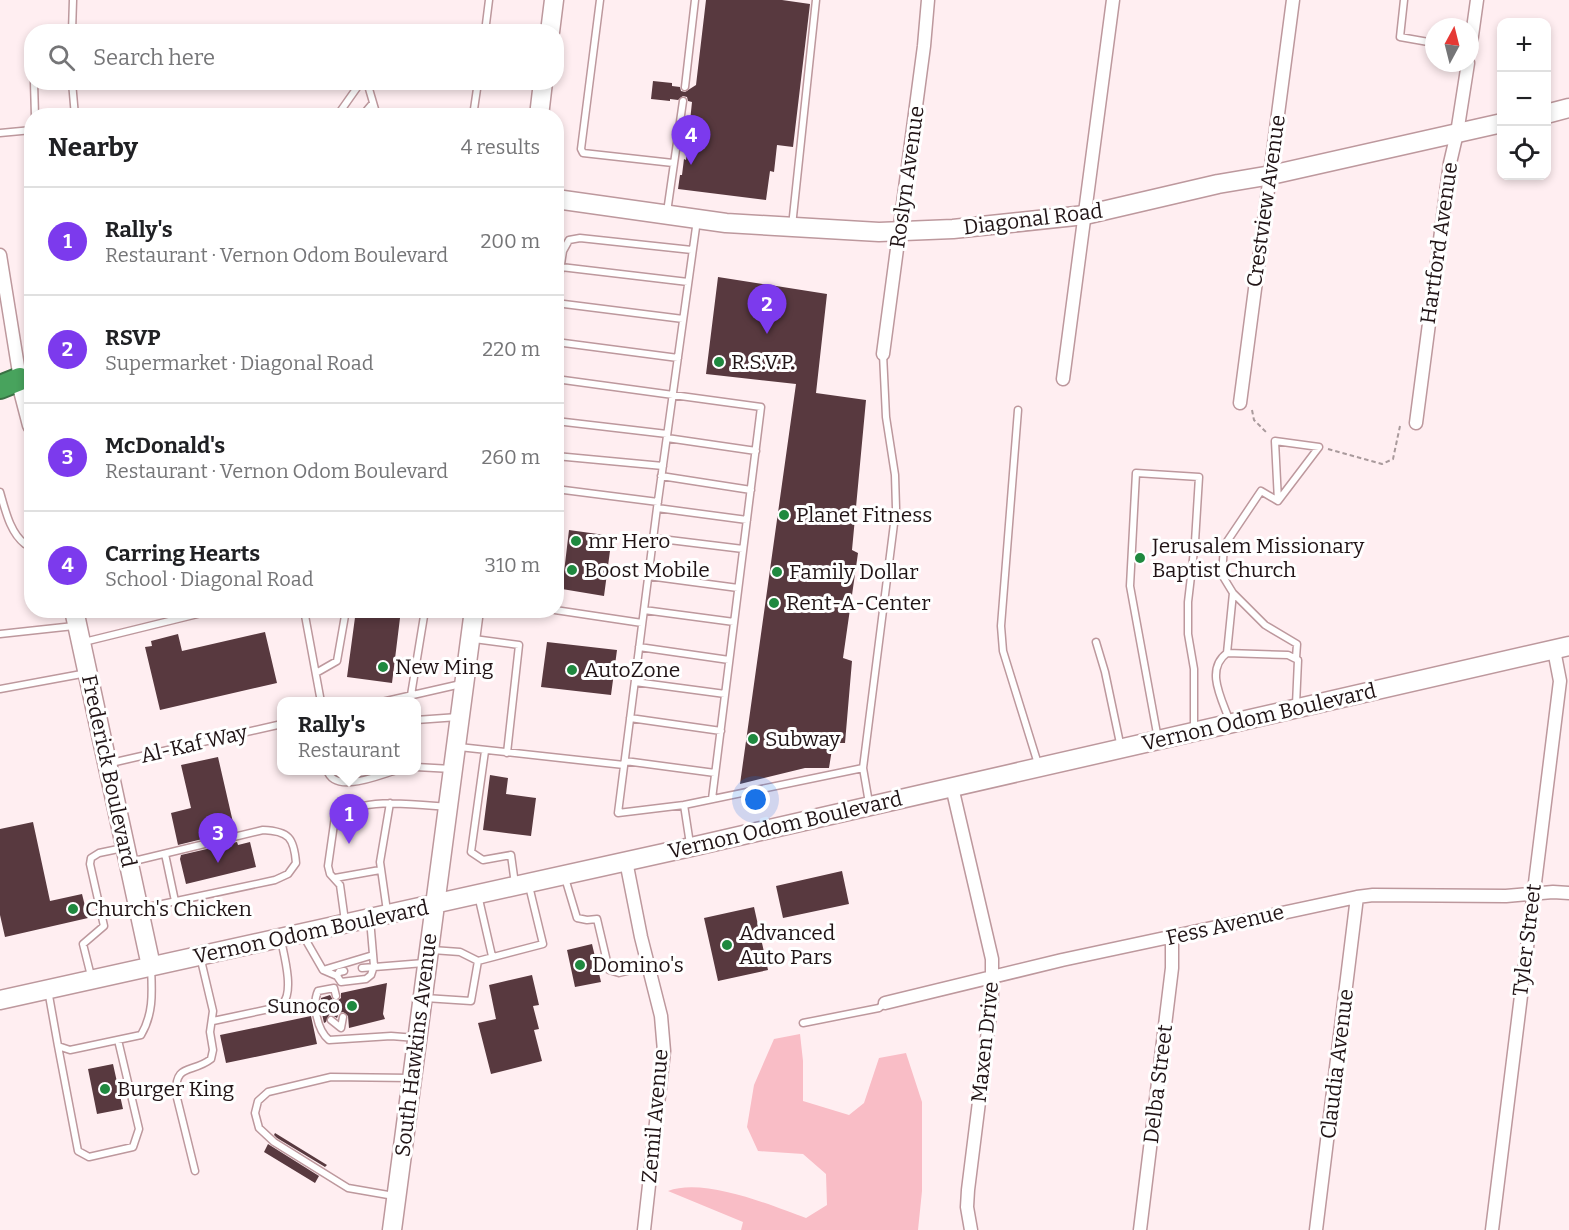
<!DOCTYPE html>
<html lang="en">
<head>
<meta charset="utf-8">
<style>
	body { margin:0; font-family:Bitter,serif; background:#f6f6f6; color:#202124 }
	.controls { position:absolute; right:18px; top:18px; display:grid; overflow:hidden; border-radius:12px; box-shadow:0 3px 9px #0003 }
	.controls button { width:54px; height:54px; display:grid; place-items:center; padding:0; border:0; border-bottom:2px solid #e0e0e0; background:#fff; color:#202124; font:30px sans-serif }
	.compass { position:absolute; left:1425px; top:18px; width:54px; height:54px; border-radius:50%; background:#fff; box-shadow:0 3px 9px #0003; rotate:7deg }
	.you { position:absolute; left:756px; top:800px; width:21px; height:21px; margin:-15px; border:4px solid #fff; border-radius:50%; background:#1a73e8; box-shadow:0 0 0 9px #1a73e833 }
	.badge { display:grid; place-items:center; width:39px; height:39px; border-radius:50%; background:#7c3aed; color:#fff; font-size:20px; font-weight:700 }
	.pin { position:absolute; translate:-50% -50px; filter:drop-shadow(0 2px 3px #0008) }
	.pin::after { content:''; position:absolute; top:32px; width:21px; height:18px; background:inherit; clip-path:polygon(0 0,100% 0,50% 100%) }
	.popup { position:absolute; left:277px; top:697px; width:144px; height:78px; box-sizing:border-box; display:grid; place-content:center; border-radius:12px; background:#fff; filter:drop-shadow(0 2px 4px #0005); font-size:20px; white-space:nowrap; color:#757577 }
	.popup b { font-size:22px; color:#202124 }
	.popup::after { content:''; position:absolute; left:50%; top:100%; margin-left:-12px; border:12px solid transparent; border-top-color:#fff }
	.list { margin:0; padding:0; list-style:none }
	h2 { display:flex; justify-content:space-between; align-items:center; height:78px; margin:0; padding:0 24px; font-size:26px }
	h2 small { font-size:20px; font-weight:400; color:#757577 }
	.list li { display:grid; grid-template-columns:39px 1fr auto; gap:18px; align-items:center; box-sizing:border-box; height:108px; padding:0 24px; border-top:2px solid #e0e0e0 }
	.list b { display:block; font-size:22px; white-space:nowrap }
	.list p { margin:0; font-size:20px; white-space:nowrap; color:#757577 }
	.list em { font-size:20px; font-style:normal; color:#757577 }
	.icon { flex:none; width:33px; height:33px; fill:none; stroke:currentColor; stroke-width:2; stroke-linecap:round; stroke-linejoin:round }
	.map { position:relative; flex:none; width:1569px; height:1230px; overflow:hidden }
	.search { position:absolute; background:#fff; box-shadow:0 3px 9px #0003; left:24px; top:24px; width:540px; height:66px; display:flex; align-items:center; gap:15px; box-sizing:border-box; padding:0 21px; border-radius:24px; color:#757577; font-size:22px }
	.panel { position:absolute; background:#fff; box-shadow:0 3px 9px #0003; left:24px; top:108px; width:540px; height:510px; border-radius:24px }
	.map>svg:first-child { display:block }
</style>
</head>
<body>
<div class="map">
<svg width="1569" height="1230" viewBox="0 0 1569 1230">
	<rect width="100%" height="100%" fill="#ffeef1"/>
	<!-- green -->
	<path fill="#f9bdc6" d="M800,1034L803,1061V1101L849,1115L864,1103L879,1058L906,1053L922,1102V1191L918,1230H741L743,1222L668,1191C703,1177 771,1205 806,1218L827,1205L826,1174L803,1154L758,1151L747,1127L754,1085L774,1039Z"/>
	<!-- building -->
	<path fill="#58393f" d="M706,0H782L810,4L793,147L777,145L774,172L770,171L766,200L678,189L680,175H682L684,159L686,160L692,102L688,101L687,97L683,96L678,100L670,99V101L651,99L653,81L672,83V86L680,87L681,91L685,92L696,85Z
		M718,277L827,294L816,393L866,400L852,550L858,553L843,658L852,661L845,743H833L829,768H805L740,784L796,384L706,374Z
		M569,530L612,536L604,596L562,589Z
		M356,610H401L392,683L347,677Z
		M265,632L277,683L160,710L145,647L152,646L151,641L178,634L182,651Z
		M547,642L617,650L611,695L541,687Z
		M218,757L235,831L178,845L171,813L191,808L181,765Z
		M490,775L508,778L506,794L536,798L531,836L483,830Z
		M33,822L50,901L82,894L88,918L5,937L0,915V829Z
		M237,842L238,845L250,842L256,867L186,884L180,859L181,855Z
		M842,871L849,904L783,918L776,886Z
		M754,907L768,970L718,981L704,918Z
		M592,944L601,982L575,987L567,950Z
		M532,975L539,1005L533,1006L539,1029L534,1030L542,1061L491,1074L478,1023L496,1019L489,985Z
		M387,983L383,1014L385,1019L349,1028L348,1016L343,1012L339,1013L337,1018L332,1015H329L326,1022L324,1023L321,1009V998L330,995L333,1000L337,1001L341,998V993Z
		M311,1016L317,1044L226,1063L220,1035Z
		M113,1064L123,1109L97,1114L88,1069Z
		M275,1133L327,1165L325,1167L277,1138L274,1135Z
		M268,1144L319,1176L315,1183L264,1152Z"/>
	<g fill="none" stroke-linecap="round" stroke-linejoin="round">
		<defs>
			<path id="lane" d="M600,0L581,149L583,153L673,163
				M1404,0L1400,37L1434,43
				M72,32L73,0
				M485,32L489,0
				M34,82L35,116
				M72,82L75,116
				M367,82L377,116
				M685,87L695,0
				M337,116L361,82
				M362,116L373,103
				M473,116L478,82
				M0,133L32,130
				M667,212L683,101
				M792,226L816,0
				M561,267L688,282
				M556,297L563,251L569,240L580,238L692,250
				M556,303L683,319
				M556,342L678,358
				M556,379L761,407L712,799
				M1018,410L1001,626L1003,651L1039,767
				M556,421L667,434
				M667,438L756,451
				M556,456L663,466
				M661,476L751,490
				M556,489L658,502
				M0,492C5,509 10,533 25,544L32,541
				M657,508L747,520
				M653,538L743,549
				M648,576L738,588
				M1233,593L1265,625L1297,644L1296,658
				M304,610L321,702
				M555,610L642,623
				M644,610L734,622
				M78,614L91,610
				M0,634L74,626
				M474,639L519,645L507,753
				M84,642L214,610
				M1096,642L1105,672L1121,748
				M639,647L729,660
				M1227,653L1233,593L1222,575L1224,546L1261,491L1278,501L1275,441L1319,447L1278,501
				M316,673L337,661L346,610
				M635,682L725,694
				M0,689L87,673
				M411,695L425,610
				M382,702L461,684
				M630,718L721,731
				M416,720L458,717
				M1230,722C1223,701 1204,670 1227,653L1288,655L1298,660L1296,705
				M1158,739L1130,586L1136,473L1199,477L1195,542L1188,602V634L1194,669V728
				M459,747L624,765
				M485,751L471,852L483,860L511,855L515,884
				M625,761L715,773
				M111,763L282,724
				M416,767L452,769
				M863,768L896,508L895,475L886,417L883,354
				M327,770C335,795 379,775 397,770
				M684,805L863,768L869,803
				M690,844L684,805L618,813L657,508L697,220
				M165,854L175,901
				M130,862L263,830C289,831 294,838 296,863L288,874L275,880L139,909
				M335,878L380,870
				M565,878L577,918L587,920L597,919L609,970L619,973L648,966
				M478,895L492,956
				M387,911L380,862L390,803
				M345,921L340,885L330,874L328,866L335,817C365,797 412,804 447,807
				M304,937L323,970L337,976L339,972L344,971
				M432,950L460,952L478,961L543,944L529,886
				M362,968L424,963
				M323,970L373,955
				M91,976L83,944L104,926L90,864L91,858L99,853L123,848
				M337,976L341,982L366,979L371,975L374,966L370,919
				M48,990L58,1046L70,1050L141,1035C154,1013 152,991 151,967
				M336,996L334,988L318,991C312,1004 317,1030 329,1040L391,1036L416,1038
				M425,998L471,1001L478,961
				M331,1020L341,1028L343,1017
				M213,1021L274,1008C275,1007 282,1004 283,1003C294,991 284,955 281,940
				M803,1023L879,1008L885,1003
				M58,1046L78,1151L89,1157L133,1147L139,1129L118,1040
				M195,1171L176,1094C175,1062 192,1074 211,1059L213,1050L210,1032L213,1011L200,956
				M394,1196L348,1188L274,1142L259,1128L255,1113L258,1101L268,1092L331,1077L411,1078"/>
			<path id="street" d="M1470,50L1477,0
				M0,255L20,379
				M883,354L924,46L928,0
				M1063,379L1113,0
				M1240,403L1293,0
				M1416,423L1450,163L1457,133L1468,63
				M952,787L992,959V998L968,1190L967,1207L971,1230
				M626,861L641,937L661,1016L664,1051L644,1230
				M885,1003L1062,960L1357,897L1373,895L1506,896L1553,892L1569,893
				M1140,1230L1172,968V937
				M1316,1230L1357,897
				M1492,1230L1560,681L1554,650"/>
			<path id="secondary" d="M550,32L554,0
				M1546,114L1569,108
				M539,116L543,82
				M556,199L726,223L879,232L953,229L1085,215L1218,184L1271,175L1502,123
				M32,377L20,379L32,425
				M74,610L151,966
				M0,1000L691,847L1569,646
				M392,1230L474,610"/>
			<path id="highway" d="M0,387L20,379"/>
		</defs>
		<!-- lane casing -->
		<use href="#lane" stroke="#bd989d" stroke-width="9"/>
		<!-- street casing -->
		<use href="#street" stroke="#bd989d" stroke-width="15"/>
		<!-- secondary casing -->
		<use href="#secondary" stroke="#bd989d" stroke-width="21"/>
		<!-- highway casing -->
		<use href="#highway" stroke="#3a7144" stroke-width="26"/>
		<!-- path -->
		<path stroke="#a99a9c" stroke-width="2" stroke-dasharray="4.5 3" stroke-linecap="butt" d="M1252,410L1254,420L1268,434
			M1328,449L1382,464L1393,459L1400,426
			M203,906L207,914"/>
		<!-- lane -->
		<use href="#lane" stroke="#fff" stroke-width="6"/>
		<!-- street -->
		<use href="#street" stroke="#fff" stroke-width="12"/>
		<!-- secondary -->
		<use href="#secondary" stroke="#fff" stroke-width="18"/>
		<!-- highway -->
		<use href="#highway" stroke="#48a35d" stroke-width="22"/>
	</g>
	<!-- markers -->
	<g fill="#1f893f" stroke="#fff" stroke-width="2">
		<circle cx="719" cy="362" r="6"/>
		<circle cx="784" cy="515" r="6"/>
		<circle cx="576" cy="541" r="6"/>
		<circle cx="1140" cy="558" r="6"/>
		<circle cx="572" cy="570" r="6"/>
		<circle cx="777" cy="572" r="6"/>
		<circle cx="774" cy="603" r="6"/>
		<circle cx="383" cy="667" r="6"/>
		<circle cx="572" cy="670" r="6"/>
		<circle cx="753" cy="739" r="6"/>
		<circle cx="73" cy="909" r="6"/>
		<circle cx="727" cy="945" r="6"/>
		<circle cx="580" cy="965" r="6"/>
		<circle cx="352" cy="1006" r="6"/>
		<circle cx="105" cy="1089" r="6"/>
	</g>
	<g text-anchor="middle" stroke-width="6" stroke-linejoin="round" paint-order="stroke">
		<!-- street labels -->
		<g font-size="21" fill="#211416" stroke="#fff">
			<text transform="translate(907 177) rotate(-82)" y="7">Roslyn Avenue</text>
			<text transform="translate(1266 201) rotate(-82)" y="7">Crestview Avenue</text>
			<text transform="translate(1033 219) rotate(-7)" y="7">Diagonal Road</text>
			<text transform="translate(1439 243) rotate(-82)" y="7">Hartford Avenue</text>
			<text transform="translate(1259 717) rotate(-13)" y="7">Vernon Odom Boulevard</text>
			<text transform="translate(194 744) rotate(-13)" y="7">Al-Kaf Way</text>
			<text transform="translate(109 771) rotate(78)" y="7">Frederick Boulevard</text>
			<text transform="translate(785 825) rotate(-13)" y="7">Vernon Odom Boulevard</text>
			<text transform="translate(1225 925) rotate(-13)" y="7">Fess Avenue</text>
			<text transform="translate(311 932) rotate(-12)" y="7">Vernon Odom Boulevard</text>
			<text transform="translate(1527 940) rotate(-83)" y="7">Tyler Street</text>
			<text transform="translate(985 1042) rotate(-84)" y="7">Maxen Drive</text>
			<text transform="translate(416 1045) rotate(-83)" y="7">South Hawkins Avenue</text>
			<text transform="translate(1337 1064) rotate(-83)" y="7">Claudia Avenue</text>
			<text transform="translate(1158 1084) rotate(-83)" y="7">Delba Street</text>
			<text transform="translate(655 1116) rotate(-85)" y="7">Zemil Avenue</text>
		</g>
		<!-- poi labels -->
		<g font-size="21" fill="#211416" stroke="#fff" text-anchor="start">
			<text x="731" y="369">R.S.V.P.</text>
			<text x="796" y="522">Planet Fitness</text>
			<text x="588" y="548">mr Hero</text>
			<text x="1152" y="553">Jerusalem Missionary<tspan x="1152" dy="24">Baptist Church</tspan></text>
			<text x="584" y="577">Boost Mobile</text>
			<text x="789" y="579">Family Dollar</text>
			<text x="786" y="610">Rent-A-Center</text>
			<text x="395" y="674">New Ming</text>
			<text x="584" y="677">AutoZone</text>
			<text x="765" y="746">Subway</text>
			<text x="85" y="916">Church's Chicken</text>
			<text x="739" y="940">Advanced<tspan x="739" dy="24">Auto Pars</tspan></text>
			<text x="592" y="972">Domino's</text>
			<text x="340" y="1013" text-anchor="end">Sunoco</text>
			<text x="117" y="1096">Burger King</text>
		</g>
	</g>
</svg>
<div class="controls">
<button>+</button>
<button>−</button>
<button><svg class="icon" aria-label="locate" viewBox="0 0 24 24"><circle cx="12" cy="12" r="6"/><path d="M12 2v4M12 18v4M2 12h4M18 12h4"/></svg></button>
</div>
<svg class="compass" viewBox="-18 -18 36 36"><path d="M0-13l5 13h-10z" fill="#e53935"/><path d="M0 13l5-13h-10z" fill="#757577"/></svg>
<div class="you"></div>
<div class="pin badge" style="left:349px;top:844px">1</div>
<div class="popup"><b>Rally's</b>Restaurant</div>
<div class="pin badge" style="left:767px;top:334px">2</div>
<div class="pin badge" style="left:218px;top:863px">3</div>
<div class="pin badge" style="left:691px;top:165px">4</div>
<div class="search"><svg class="icon" aria-label="search" viewBox="0 0 24 24"><circle cx="10" cy="10" r="6"/><path d="M15 15l6 6"/></svg>Search here</div>
<section class="panel">
<h2>Nearby<small>4 results</small></h2>
<ul class="list">
<li><span class="badge">1</span><div><b>Rally's</b><p>Restaurant · Vernon Odom Boulevard</p></div><em>200 m</em></li>
<li><span class="badge">2</span><div><b>RSVP</b><p>Supermarket · Diagonal Road</p></div><em>220 m</em></li>
<li><span class="badge">3</span><div><b>McDonald's</b><p>Restaurant · Vernon Odom Boulevard</p></div><em>260 m</em></li>
<li><span class="badge">4</span><div><b>Carring Hearts</b><p>School · Diagonal Road</p></div><em>310 m</em></li>
</ul>
</section>
</div>
</body>
</html>
